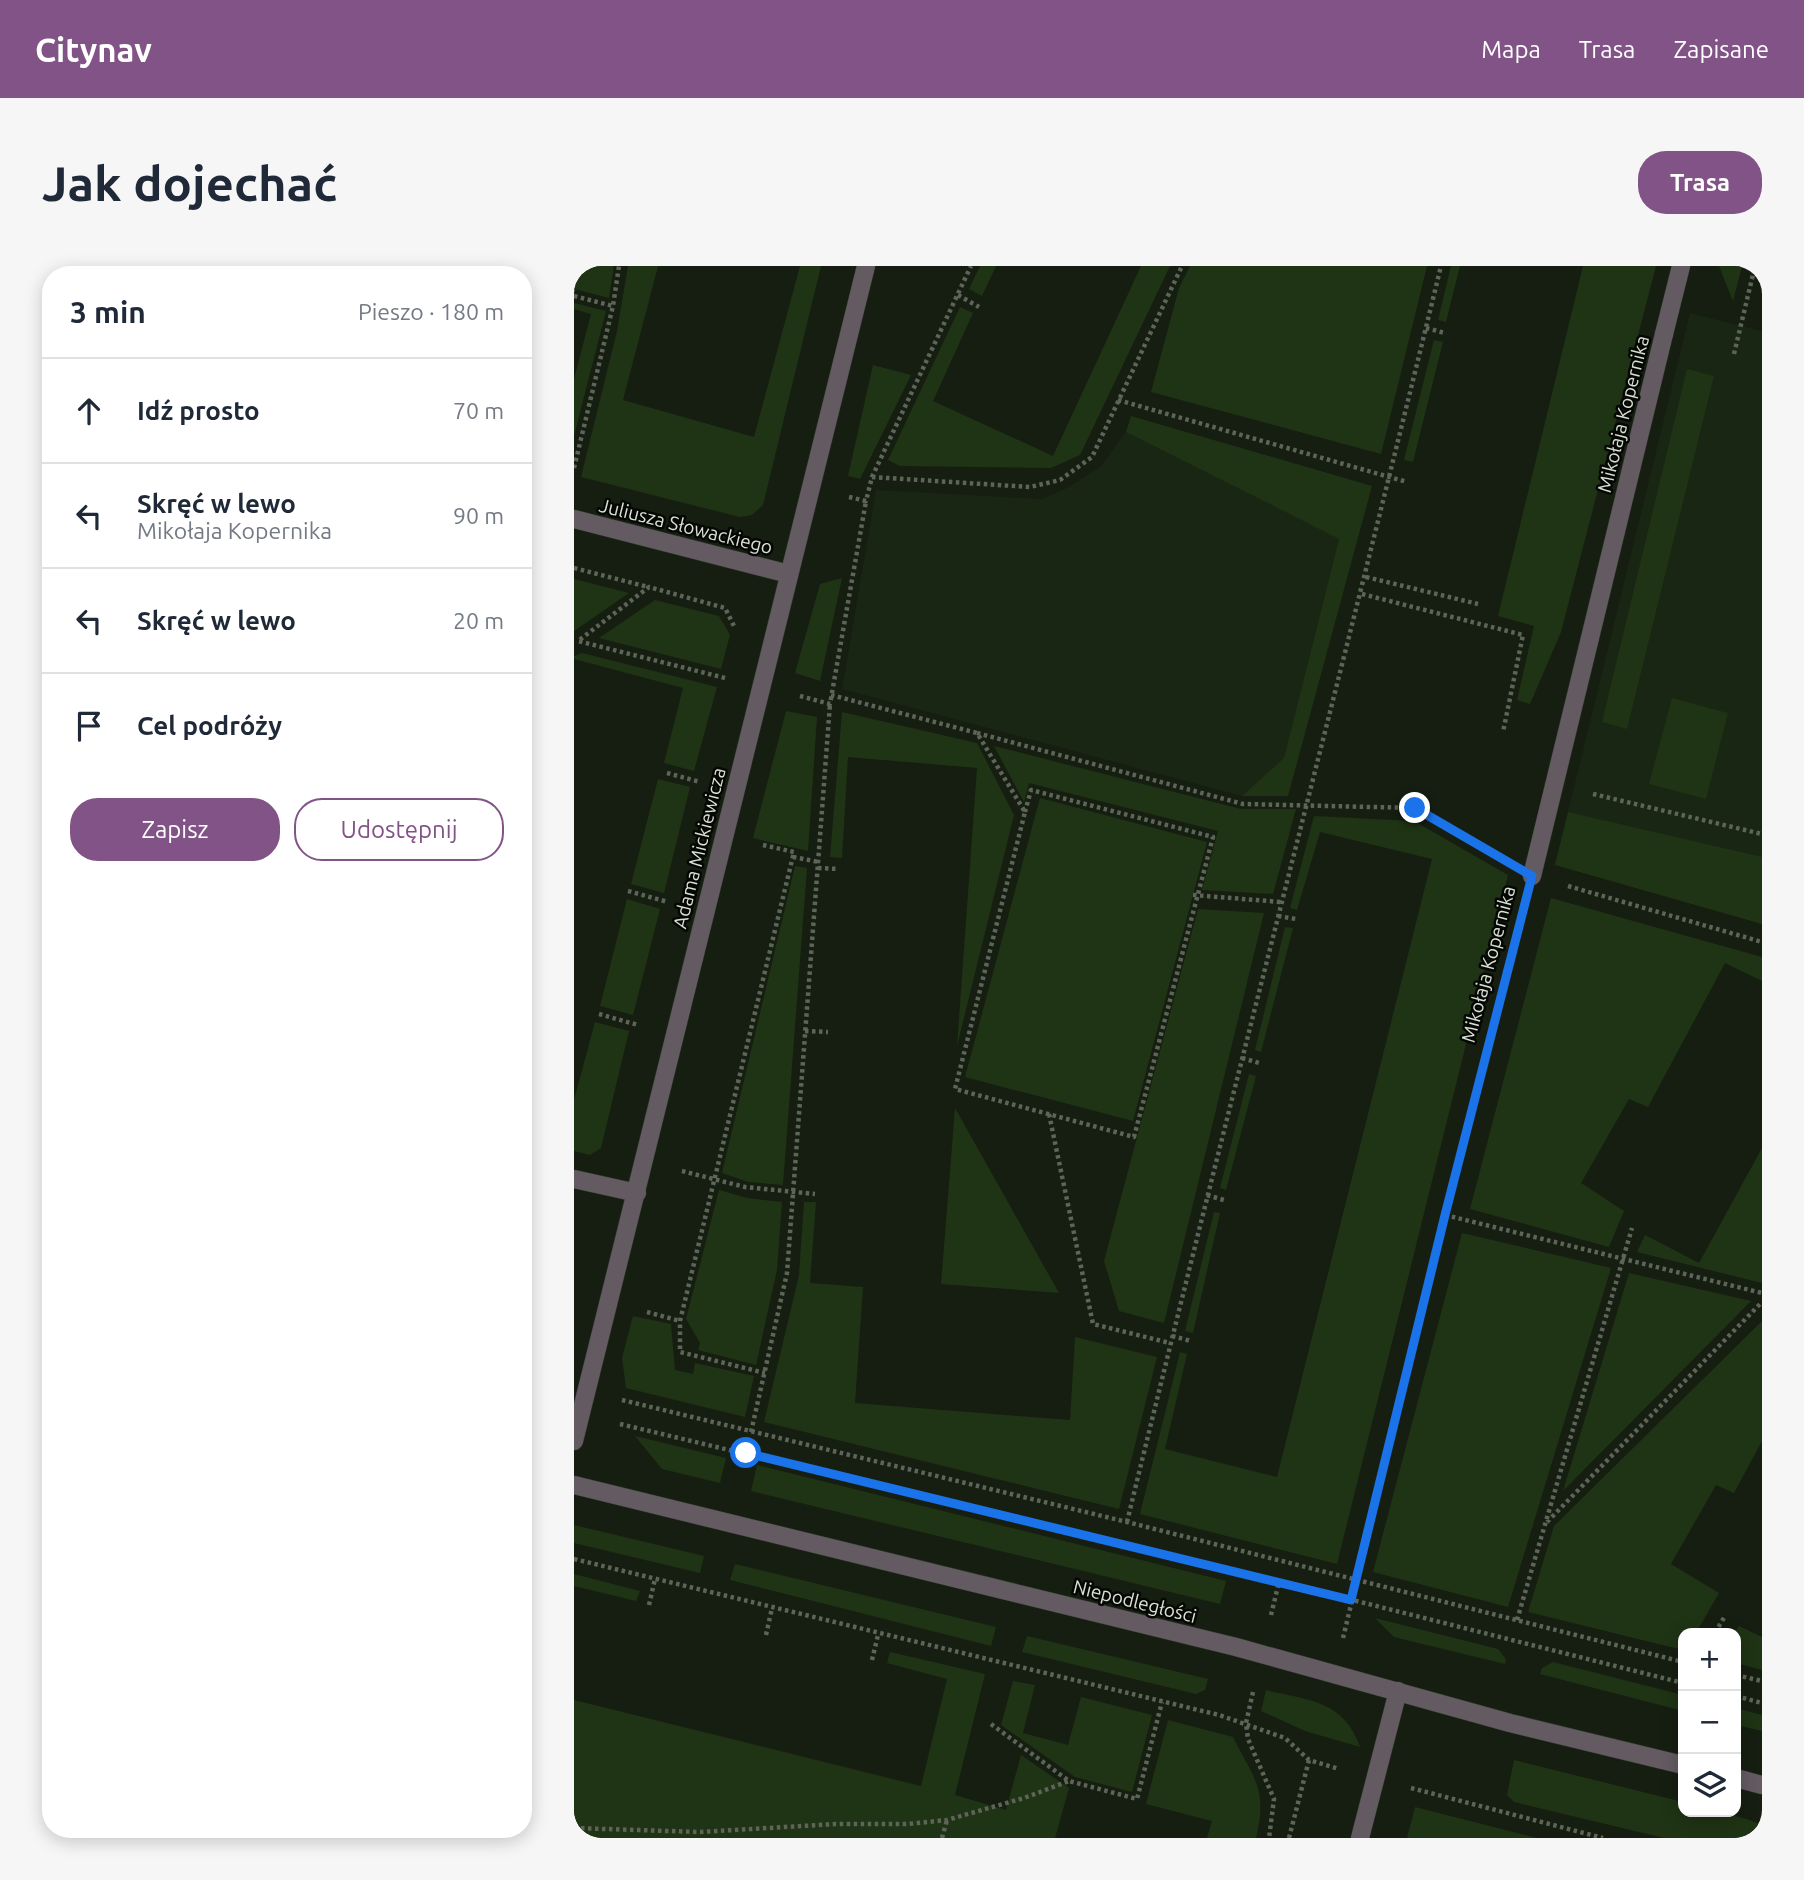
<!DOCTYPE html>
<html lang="pl">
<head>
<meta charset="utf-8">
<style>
	body { margin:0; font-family:Ubuntu,sans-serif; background:#f6f6f7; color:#1f2937 }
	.controls { position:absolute; right:21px; bottom:21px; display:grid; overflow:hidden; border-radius:14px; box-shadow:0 4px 18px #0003 }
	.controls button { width:63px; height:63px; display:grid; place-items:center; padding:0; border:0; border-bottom:2px solid #e0e1e3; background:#fff; color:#1f2937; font:35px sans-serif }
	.stop { position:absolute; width:21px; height:21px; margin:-16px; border:5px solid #1a73e8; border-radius:50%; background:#fff }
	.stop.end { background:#1a73e8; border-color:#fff; box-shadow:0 2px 7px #0008 }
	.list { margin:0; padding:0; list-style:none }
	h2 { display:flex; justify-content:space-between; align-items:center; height:91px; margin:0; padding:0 28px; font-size:30px }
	h2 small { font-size:23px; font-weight:400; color:#747a83 }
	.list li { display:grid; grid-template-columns:46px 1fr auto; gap:21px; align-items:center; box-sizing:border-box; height:105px; padding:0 28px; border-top:2px solid #e0e1e3 }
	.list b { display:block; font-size:26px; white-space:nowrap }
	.list p { margin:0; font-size:23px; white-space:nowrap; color:#747a83 }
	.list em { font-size:23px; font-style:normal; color:#747a83 }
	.actions { display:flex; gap:14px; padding:21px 28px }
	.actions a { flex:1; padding:16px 0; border:2px solid #825386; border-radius:28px; text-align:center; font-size:24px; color:#825386 }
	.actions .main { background:#825386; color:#fff }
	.icon { flex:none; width:38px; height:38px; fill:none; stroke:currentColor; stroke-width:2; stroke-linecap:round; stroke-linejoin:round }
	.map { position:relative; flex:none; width:1188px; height:1572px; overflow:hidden; border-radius:28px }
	header { display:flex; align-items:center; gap:42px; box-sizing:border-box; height:98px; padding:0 35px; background:#825386; color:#fff }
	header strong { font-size:33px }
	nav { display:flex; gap:38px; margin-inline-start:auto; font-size:24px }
	.intro { display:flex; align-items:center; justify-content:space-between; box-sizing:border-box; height:168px; padding:0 42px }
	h1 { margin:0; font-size:49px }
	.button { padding:18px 32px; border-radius:28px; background:#825386; color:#fff; font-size:24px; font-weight:700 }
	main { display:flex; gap:42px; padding:0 42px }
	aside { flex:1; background:#fff; border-radius:28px; box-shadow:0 4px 18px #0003 }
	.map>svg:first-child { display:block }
</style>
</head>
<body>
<header>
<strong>Citynav</strong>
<nav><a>Mapa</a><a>Trasa</a><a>Zapisane</a></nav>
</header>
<div class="intro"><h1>Jak dojechać</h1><a class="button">Trasa</a></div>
<main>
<aside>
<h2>3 min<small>Pieszo · 180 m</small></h2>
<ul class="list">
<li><svg class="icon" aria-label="ahead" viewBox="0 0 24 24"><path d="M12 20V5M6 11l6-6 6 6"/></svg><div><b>Idź prosto</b></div><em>70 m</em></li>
<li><svg class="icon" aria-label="left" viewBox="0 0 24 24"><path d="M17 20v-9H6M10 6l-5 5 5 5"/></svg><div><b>Skręć w lewo</b><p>Mikołaja Kopernika</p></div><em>90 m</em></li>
<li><svg class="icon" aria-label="left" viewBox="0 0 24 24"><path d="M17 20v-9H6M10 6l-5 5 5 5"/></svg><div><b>Skręć w lewo</b></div><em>20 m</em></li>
<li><svg class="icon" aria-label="arrive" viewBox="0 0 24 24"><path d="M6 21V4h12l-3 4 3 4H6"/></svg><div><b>Cel podróży</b></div></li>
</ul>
<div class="actions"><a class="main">Zapisz</a><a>Udostępnij</a></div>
</aside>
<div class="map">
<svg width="1188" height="1572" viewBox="0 0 1188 1572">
	<rect width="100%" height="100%" fill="#161e11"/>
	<!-- built -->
	<path fill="#192613" d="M1116,47L1188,65V658L981,599Z
		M552,166L765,273L710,493L668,530L268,423L302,224L469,233L497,220L527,200Z"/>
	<!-- green -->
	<path fill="#1f3414" d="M0,0H40L35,32L0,23Z
		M54,0H84L49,134L180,171L226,0H247L189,239L178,249L166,251L7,211L43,65Z
		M406,0H422L408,30L395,23Z
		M567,0H596L506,189L477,202L326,200L314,194L386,41L399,47L359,135L479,190Z
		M616,0H853L807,188L577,126L605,22Z
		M877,0H886L872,56L864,54Z
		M1009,0H1082L987,366L956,438L943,434L960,360L924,350Z
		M1145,0H1168L1159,35Z
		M0,37L32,45L0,170V113L17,48L0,43Z
		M860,74L869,76L839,196L830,194Z
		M299,99L337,109L286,213L274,210Z
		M1113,103L1140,110L1053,463L1028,456Z
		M557,150L798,220L714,530H668L710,492L765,273L552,166Z
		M268,312L246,415L221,407L246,318Z
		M0,313L55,327L0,365Z
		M81,334L145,350L156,369L147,403L25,372Z
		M8,387L143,421L120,505L90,497L109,422L0,393V390Z
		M1098,432L1154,447L1132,533L1075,518Z
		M212,445L243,451L234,585L179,572Z
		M268,446L403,477L440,549L383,780L403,502L274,491L268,592L256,591Z
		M420,480L667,543H722L699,628L628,624L644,565L455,517L450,536Z
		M84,513L116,521L90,627L57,618Z
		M466,532L633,576L559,855L391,811Z
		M994,546L1188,591V658L981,599Z
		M740,550L840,555L934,609L763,1298L566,1248L606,1086L613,1088L591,1183L703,1211L858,593L746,566L723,644L716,642Z
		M221,600L233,602L209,919L174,916L148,907Z
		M977,632L1188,691V715L1151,697L1074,841L1055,833L1007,917L1050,945L1035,981L896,943Z
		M53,633L86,643L59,749L26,740Z
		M624,643L690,647L590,1057L545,1045L530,995Z
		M711,661L719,662L687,786L681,784Z
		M21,756L55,765L27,882L16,889L0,885V834Z
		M675,808L682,810L652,924L646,922Z
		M381,842L485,1027L367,1018Z
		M1188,882V1017L1063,986L1071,969L1125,997Z
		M145,924L173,932L208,936L203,1004L182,1099L124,1084L126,1077L112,1053Z
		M230,936H242L236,1017L289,1021L281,1137L496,1154L501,1071L583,1091L545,1243L190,1156L225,1009Z
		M640,946L646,947L619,1067L611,1065Z
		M888,967L1037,1002L934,1341L799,1306Z
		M1055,1007L1177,1035L989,1225Z
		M59,1050L97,1058L101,1104L119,1108L121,1097L180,1110L171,1151L52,1122L48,1092Z
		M1188,1055V1175L1160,1227L1142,1219L1097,1298L1145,1327L1122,1367H1109V1384L954,1346L980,1260Z
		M61,1170L152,1192L146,1217L88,1203Z
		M183,1199L652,1315L646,1338L177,1225Z
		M0,1259L130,1290L126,1307L0,1277Z
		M161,1298L422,1361L417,1380L156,1314Z
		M0,1308L66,1325L62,1335L0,1320Z
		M801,1352L924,1383L932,1393L931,1398L820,1371Z
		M1165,1360L1188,1371V1404L1162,1397L1160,1367Z
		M453,1370L634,1413L631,1424L622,1428L448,1386Z
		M316,1386L411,1408L381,1529L432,1544L447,1489L495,1522L481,1572H0V1434L347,1520L373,1413L313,1397Z
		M979,1396L1109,1429V1445L966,1408L968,1402Z
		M439,1415L461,1419L449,1467L494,1479L507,1431L578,1449L558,1526L501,1511L427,1459Z
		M692,1424C734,1434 770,1434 786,1481L731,1465L687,1445Z
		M1162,1442L1188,1449V1465L1162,1459Z
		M594,1454L659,1471C680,1513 694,1523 682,1572H633L638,1555L572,1538Z
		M940,1494L1109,1536V1546C1138,1546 1162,1547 1188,1559V1572H1090L940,1536L933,1529Z
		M841,1541L963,1572H833Z"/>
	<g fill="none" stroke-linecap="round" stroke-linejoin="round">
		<defs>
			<path id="lane" d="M0,253L215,308
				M958,610L1090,68
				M0,913L63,927
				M786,1572L824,1425"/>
			<path id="street" d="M1090,68L1107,0
				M0,1175L292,0
				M0,1219L662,1381L936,1457L1109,1499
				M1162,1512L1188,1519"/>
		</defs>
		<!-- lane casing -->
		<use href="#lane" stroke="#31392d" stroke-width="19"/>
		<!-- street casing -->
		<use href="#street" stroke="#31392d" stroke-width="19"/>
		<!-- path -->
		<path stroke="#5d6458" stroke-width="4.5" stroke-dasharray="3.5 3.5" stroke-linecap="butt" d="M384,29L405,41
			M0,30L39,40
			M852,62L871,67
			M1160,88L1181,0
			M544,134L833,216
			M0,202L39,40L45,0
			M298,211L456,221L486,214L518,191L608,0
			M275,231L292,235L298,211L397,0
			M0,302L74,321
			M792,311L904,338
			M788,328L949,369L929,466
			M151,412L4,375L75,321L151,342L161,362
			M257,429L403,467L451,546L381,823L560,871L639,571L457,524L451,546
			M226,430L256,438L292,235
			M403,467L669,538L841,542L922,589
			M93,507L126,516
			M1019,528L1188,568
			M189,579L220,586L106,1055V1086L191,1107
			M219,591L245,596
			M244,602L265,603
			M994,620L1188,676
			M54,625L94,636
			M619,629L707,636
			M704,650L722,653
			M25,748L64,759
			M231,765L254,766
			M668,792L685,797
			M475,848L519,1058L596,1077
			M108,905L171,921L241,928
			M633,929L653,935
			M871,949L1188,1027
			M73,1046L106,1055
			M598,1070L617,1075
			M48,1134L553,1256L1109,1396
			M46,1158L679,1309L1109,1417
			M177,1166L213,1007L256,438
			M553,1256C655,836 765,419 867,0
			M973,1256L1188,1036
			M0,1293L645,1449L711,1472L735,1494L765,1503
			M75,1339L81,1313
			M697,1349L705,1316
			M943,1354L1058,962
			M1141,1367L1151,1350
			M192,1369L198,1342
			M769,1372L871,949L949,647
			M298,1394L304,1369
			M1162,1409L1188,1415
			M679,1426L672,1457L674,1473L700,1533L695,1572
			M1162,1430L1188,1437
			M417,1458L495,1515L563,1533L588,1436
			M837,1522L1029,1572
			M0,1562L126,1566L262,1558H334L373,1554L450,1532L495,1515
			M368,1572L373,1554
			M715,1572L735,1494"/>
		<!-- lane -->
		<use href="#lane" stroke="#635b61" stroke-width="18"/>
		<!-- street -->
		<use href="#street" stroke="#635b61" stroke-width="18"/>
	</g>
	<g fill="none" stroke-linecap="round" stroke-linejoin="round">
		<!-- route -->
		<path stroke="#1a73e8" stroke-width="9" d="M172,1187L777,1334L871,949L958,610L841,542"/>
	</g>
	<g text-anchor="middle" stroke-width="5" stroke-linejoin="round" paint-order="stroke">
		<!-- street labels -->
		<g font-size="19" fill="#dae0d7" stroke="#050703">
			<text transform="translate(1049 148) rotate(-76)" y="7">Mikołaja Kopernika</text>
			<text transform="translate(112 260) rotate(14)" y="7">Juliusza Słowackiego</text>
			<text transform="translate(125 582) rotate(-76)" y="7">Adama Mickiewicza</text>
			<text transform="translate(914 698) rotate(-75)" y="7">Mikołaja Kopernika</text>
			<text transform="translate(561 1335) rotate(14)" y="7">Niepodległości</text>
		</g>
	</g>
</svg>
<div class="controls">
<button>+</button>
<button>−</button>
<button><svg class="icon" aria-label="layers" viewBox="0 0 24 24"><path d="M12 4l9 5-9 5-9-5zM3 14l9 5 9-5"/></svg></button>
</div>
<div class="stop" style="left:172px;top:1187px"></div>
<div class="stop end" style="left:841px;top:542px"></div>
</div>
</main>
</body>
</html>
